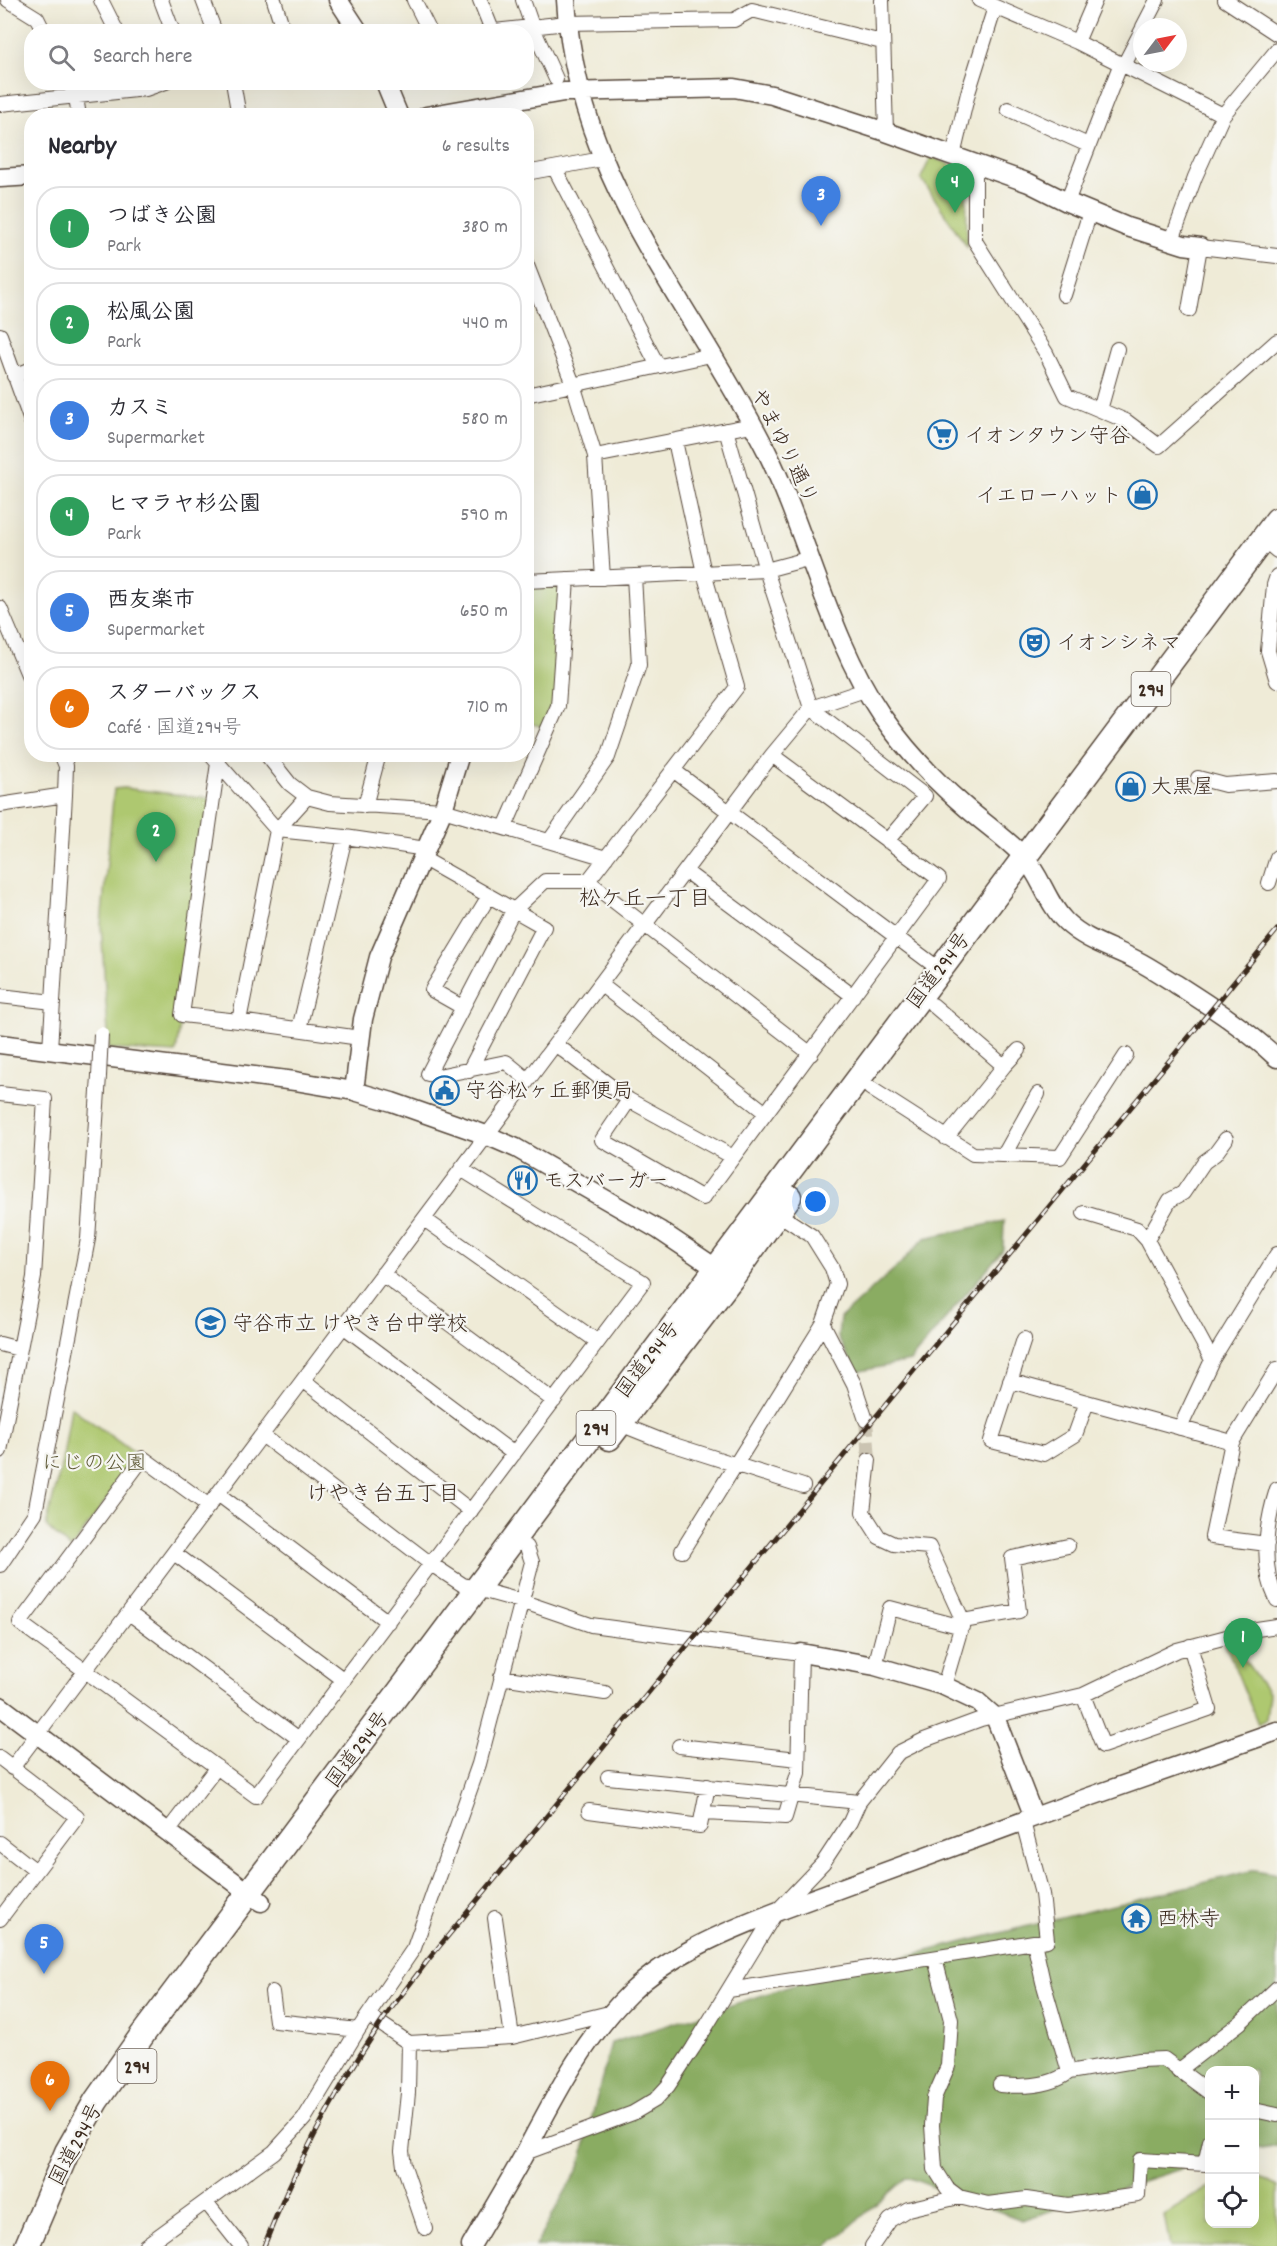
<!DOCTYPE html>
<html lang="en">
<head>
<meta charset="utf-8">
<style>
	body { margin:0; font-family:Dekko,"Klee One",sans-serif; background:#f7f7f7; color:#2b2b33 }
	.controls { position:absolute; right:18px; bottom:18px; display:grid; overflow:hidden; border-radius:12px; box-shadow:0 6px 24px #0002 }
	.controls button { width:54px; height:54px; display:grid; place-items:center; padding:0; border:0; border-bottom:2px solid #e1e1e2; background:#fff; color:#2b2b33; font:30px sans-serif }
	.compass { position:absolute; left:1133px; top:18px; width:54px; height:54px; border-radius:50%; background:#fff; box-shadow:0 6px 24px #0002; rotate:58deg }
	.you { position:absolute; left:816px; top:1202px; width:21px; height:21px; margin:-15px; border:4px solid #fff; border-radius:50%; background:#1a73e8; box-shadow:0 0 0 9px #1a73e833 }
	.badge { display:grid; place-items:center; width:39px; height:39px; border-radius:50%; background:#1f6fb2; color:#fff; font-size:20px; font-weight:700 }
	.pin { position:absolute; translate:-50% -50px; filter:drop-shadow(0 2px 3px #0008) }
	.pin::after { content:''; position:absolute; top:32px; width:21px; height:18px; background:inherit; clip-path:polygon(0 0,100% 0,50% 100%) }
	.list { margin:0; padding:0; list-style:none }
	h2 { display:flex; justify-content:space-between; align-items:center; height:78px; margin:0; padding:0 24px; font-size:26px }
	h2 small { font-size:20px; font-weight:400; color:#7c7c81 }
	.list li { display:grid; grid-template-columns:39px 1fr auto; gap:18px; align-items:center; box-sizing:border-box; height:84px; margin:0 12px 12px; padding:0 12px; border:2px solid #e1e1e2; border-radius:24px }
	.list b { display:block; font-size:22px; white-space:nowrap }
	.list p { margin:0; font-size:20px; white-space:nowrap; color:#7c7c81 }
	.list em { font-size:20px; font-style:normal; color:#7c7c81 }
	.icon { flex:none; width:33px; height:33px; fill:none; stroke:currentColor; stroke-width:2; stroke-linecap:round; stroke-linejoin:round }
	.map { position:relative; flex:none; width:1277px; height:2246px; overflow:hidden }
	.search { position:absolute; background:#fff; box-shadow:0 6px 24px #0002; left:24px; top:24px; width:510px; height:66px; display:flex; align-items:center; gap:15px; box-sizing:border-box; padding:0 21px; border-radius:24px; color:#7c7c81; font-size:22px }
	.panel { position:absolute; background:#fff; box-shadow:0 6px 24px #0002; left:24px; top:108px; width:510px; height:654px; border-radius:24px }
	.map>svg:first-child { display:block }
</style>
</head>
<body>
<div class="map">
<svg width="1277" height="2246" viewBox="0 0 1277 2246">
	<rect width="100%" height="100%" fill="#f6f6f2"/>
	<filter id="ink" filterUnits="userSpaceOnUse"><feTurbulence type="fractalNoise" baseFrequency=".0167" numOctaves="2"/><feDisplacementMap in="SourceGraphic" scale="12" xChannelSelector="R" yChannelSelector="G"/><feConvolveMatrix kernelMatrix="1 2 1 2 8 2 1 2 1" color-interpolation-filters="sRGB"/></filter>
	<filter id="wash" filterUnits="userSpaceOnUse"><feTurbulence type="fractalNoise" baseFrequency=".008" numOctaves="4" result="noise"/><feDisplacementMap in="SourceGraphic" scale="24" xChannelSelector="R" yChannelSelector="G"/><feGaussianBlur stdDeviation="1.35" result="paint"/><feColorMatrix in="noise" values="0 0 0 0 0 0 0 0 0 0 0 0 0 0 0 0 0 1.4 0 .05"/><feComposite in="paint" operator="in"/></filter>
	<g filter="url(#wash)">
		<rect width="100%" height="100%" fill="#efebd7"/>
		<!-- green -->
		<path fill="#aec86f" stroke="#747946" stroke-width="1.5" d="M931,157L966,171L967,247L921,178Z
			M567,579L558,706L548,729L527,722L526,581Z
			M124,788L213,799L176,1053L109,1049L101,925L114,789Z
			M71,1407L138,1456L71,1549L46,1526L62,1463Z
			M1232,1642L1269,1694L1266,1720L1258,1724L1225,1643Z
			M1255,2174L1277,2187V2246H1170L1164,2215L1209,2187L1210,2224H1254Z"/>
		<!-- forest -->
		<path fill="#8aac62" stroke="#626b40" stroke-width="1.5" d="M1004,1221L1003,1250L910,1361L856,1372L838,1337L840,1318L900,1264L925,1238Z
			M1255,1870L1277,1874V2145L1255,2149L1254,2070H1210L1209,2160L1022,2220L907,2177L828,2246H535L579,2167L611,2043L810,1980Z"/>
	</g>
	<g filter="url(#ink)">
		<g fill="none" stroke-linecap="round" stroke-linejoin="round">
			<!-- street-tunnel -->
			<path stroke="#cbc4b2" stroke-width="14" stroke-dasharray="14 7" stroke-linecap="butt" d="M866,1420L869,1460"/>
			<defs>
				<path id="street" d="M8,0L37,18L44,32
					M101,0L117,32
					M161,0L173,32
					M203,0L215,32
					M274,0L284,32
					M414,0L430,32
					M480,0L492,30
					M523,0L532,26L556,79
					M882,0L886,132
					M979,0L1077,42L1223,115
					M1225,0L1277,34
					M1143,27L1157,0
					M485,32L567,23L734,20L752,10L882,42
					M1077,42L1095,0
					M1124,65L1142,30
					M69,82L76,97L79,116
					M233,82L239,116
					M0,104L146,89L166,82
					M1008,109L1088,145
					M953,156L968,93L995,7
					M975,163V241L1046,353L1067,396L1126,421L1159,446L1277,341
					M555,169L658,366
					M526,173L602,159
					M1067,202L1121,63
					M1172,240L1195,177L1223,115L1277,50
					M526,263L573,384L595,456L603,578
					M1064,295L1090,212
					M1189,310L1200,247L1277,256
					M0,335L32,424
					M14,376L32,369
					M526,395L711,355
					M1100,410L1117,349
					M726,430L766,570L811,708L925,796L887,841
					M595,456L752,425
					M1263,539L1277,551
					M1277,576L1274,585L1268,651L1277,681
					M526,581L766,570L811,558
					M0,608L32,684
					M210,754L277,830L345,837L426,849
					M266,754L290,784L307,797L330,803L443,810L606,858
					M218,763L182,1015L239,1021L360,1038
					M673,770L939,969
					M1198,778L1225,785L1277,781
					M0,805L65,795
					M365,806L379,754
					M505,827L558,706L567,579
					M550,840L608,757L639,665L634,576
					M422,858L544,927L469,1071
					M685,871L853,996
					M588,881L737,687L704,573L675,441
					M1269,883L1277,857
					M600,984L766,1113
					M0,996L53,1002L50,1049
					M53,1002L65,795L66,766L61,754
					M933,1005L1004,1066L946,1138
					M462,1007L432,990L489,896
					M239,1021L277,830L307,797
					M299,1029L345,837
					M555,1044L629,1100L733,1157
					M1004,1066L1019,1050
					M528,1080L506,1062L438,1076L428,1074L513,911L545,881H588L811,1054
					M870,1088L973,1154L1060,1157L1126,1055
					M0,1094L45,1099L34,1277L0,1451
					M629,1100L602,1140L703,1198L939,879L772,755
					M1004,1155L1038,1094
					M1084,1213L1137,1229L1147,1240L1212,1360
					M424,1219L598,1342
					M1147,1240L1170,1200L1183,1193L1204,1162L1215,1154L1226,1139
					M382,1274L554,1401
					M823,1324L854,1384L866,1420
					M343,1326L514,1454
					M1024,1339L991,1441L1044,1454L1075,1435L1087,1402
					M0,1344L19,1349
					M303,1380L471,1511
					M1010,1381L1232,1442
					M615,1422L665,1442L803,1486
					M1180,1428L1212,1360L1277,1254
					M262,1435L431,1564L463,1585L521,1601L591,1625L801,1653L798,1773L785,1817L703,1813
					M869,1460L863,1512L879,1537L894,1544L929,1547L963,1621
					M1277,1489C1266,1524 1260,1566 1277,1600
					M218,1494L388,1622
					M209,1506L143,1458L20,1623L256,1796L643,1282L461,1169
					M1267,1544L1212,1537L1232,1442L1277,1369
					M682,1551L823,1324L837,1284L832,1268L812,1236L777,1213
					M174,1553L344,1680
					M0,1565L35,1513L88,1239L99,1076
					M129,1613L299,1739
					M875,1666L890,1608L962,1627
					M501,1677L605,1693
					M944,1686L963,1621L1019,1611L1012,1558L1068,1546
					M1083,1695L1103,1746L1209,1709L1190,1646
					M679,1746L798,1759
					M0,1758L77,1817L0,1919
					M12,1768L772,755L811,708L865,690
					M608,1777L859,1802
					M589,1811L700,1826L708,1786
					M1023,1822L1042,1894L1047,1940L1034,1942L1043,1982L1069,2072L1140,2060L1164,2059L1210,2093
					M168,1831L217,1767
					M0,1843L36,1871
					M495,1918L512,2037
					M935,1959L951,2020L948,2066L934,2098L932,2125L935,2169L947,2188L959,2197L988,2204L1026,2199L1068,2205L1138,2195L1140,2160L1205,2164L1210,2141
					M729,1990L1034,1942
					M272,1992L276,2021L358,2030
					M369,2016L409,2043L408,2093L402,2151L404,2166L425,2228
					M409,2043L512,2037L613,2012
					M1178,2071L1240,2023L1277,1988
					M1000,2085C1022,2087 1051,2087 1069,2072
					M1254,2110L1277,2115
					M525,2153L633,2113L655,2100L668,2086L693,2048L776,1912L823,1863L850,1822L859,1802L898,1753L924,1740L981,1719L1083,1695L1177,1650L1257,1629L1277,1626
					M206,2202L241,2246
					M145,2246L274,2152L304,2119L358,2030L414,1948L479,1764L532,1562L527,1547
					M872,2246L890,2220L908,2209L959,2197"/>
				<path id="secondary" d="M338,0L359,32
					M566,0C576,180 689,297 766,450C808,535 829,638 882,716C905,749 932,778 962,804C982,822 1005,837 1023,856C1041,875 1047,904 1066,922C1086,941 1113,948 1136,960C1150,967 1163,976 1176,984C1212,1007 1246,1029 1277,1058
					M385,82L399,116
					M426,116L564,92L734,88L772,95L886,132L1029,183L1067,202L1127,227L1184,245L1200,247
					M0,178L32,176
					M0,1044L295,1081L354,1091L392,1102L486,1135L516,1148L659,1230L726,1275
					M354,1091L363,1019L379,957L443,810L460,754
					M801,1653L875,1666L944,1686L978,1702L995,1717L1034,1817
					M0,1706L261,1902
					M471,2246C489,2215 508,2184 526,2151C555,2096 584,2038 630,1993C671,1954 724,1932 776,1912L1089,1797L1277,1731"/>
				<path id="highway" d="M609,1438L731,1279L789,1197
					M27,2246L67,2152L96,2101L143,2034L1277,520"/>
			</defs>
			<!-- street casing -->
			<use href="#street" stroke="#56473a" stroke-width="16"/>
			<!-- secondary casing -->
			<use href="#secondary" stroke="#56473a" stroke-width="21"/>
			<!-- highway casing -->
			<use href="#highway" stroke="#56473a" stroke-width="27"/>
			<!-- street -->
			<use href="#street" stroke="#fff" stroke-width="14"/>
			<!-- secondary -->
			<use href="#secondary" stroke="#fff" stroke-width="18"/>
			<!-- highway -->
			<use href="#highway" stroke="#fff" stroke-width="24"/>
			<defs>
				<path id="rail" d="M264,2246C294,2169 333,2095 379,2026C394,2003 412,1982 428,1960L1277,930"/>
			</defs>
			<!-- rail casing -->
			<use href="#rail" stroke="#3b2a1e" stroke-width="5"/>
			<!-- rail -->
			<use href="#rail" stroke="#f6f6f2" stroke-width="3" stroke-dasharray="9" stroke-linecap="butt"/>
			<defs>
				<path id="street-bridge" d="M99,1076L101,1034"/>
			</defs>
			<!-- street-bridge casing -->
			<use href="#street-bridge" stroke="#56473a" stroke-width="16" stroke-linecap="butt"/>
			<!-- street-bridge -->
			<use href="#street-bridge" stroke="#fff" stroke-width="14"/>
		</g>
	</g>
	<!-- icons -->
	<defs>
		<symbol id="supermarket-ring" viewBox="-11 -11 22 22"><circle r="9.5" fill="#f6f6f2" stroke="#1f6fb2" stroke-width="1.5"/><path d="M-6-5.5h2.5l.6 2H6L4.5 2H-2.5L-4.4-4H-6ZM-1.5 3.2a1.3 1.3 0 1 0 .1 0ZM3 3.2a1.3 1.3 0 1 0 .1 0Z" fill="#1f6fb2"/></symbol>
		<symbol id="shop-ring" viewBox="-11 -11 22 22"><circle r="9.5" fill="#f6f6f2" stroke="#1f6fb2" stroke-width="1.5"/><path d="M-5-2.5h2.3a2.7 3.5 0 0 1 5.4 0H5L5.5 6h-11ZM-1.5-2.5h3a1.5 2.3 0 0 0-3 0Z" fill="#1f6fb2"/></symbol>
		<symbol id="theatre-ring" viewBox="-11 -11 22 22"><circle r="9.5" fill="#f6f6f2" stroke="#1f6fb2" stroke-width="1.5"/><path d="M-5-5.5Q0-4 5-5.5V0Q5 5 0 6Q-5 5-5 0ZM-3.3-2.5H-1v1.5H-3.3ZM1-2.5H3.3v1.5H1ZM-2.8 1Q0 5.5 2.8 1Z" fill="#1f6fb2"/></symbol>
		<symbol id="civic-ring" viewBox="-11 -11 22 22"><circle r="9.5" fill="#f6f6f2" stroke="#1f6fb2" stroke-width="1.5"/><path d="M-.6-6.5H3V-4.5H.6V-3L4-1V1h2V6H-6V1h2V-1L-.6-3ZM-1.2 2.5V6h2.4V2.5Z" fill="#1f6fb2"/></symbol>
		<symbol id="restaurant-ring" viewBox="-11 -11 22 22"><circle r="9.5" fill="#f6f6f2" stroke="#1f6fb2" stroke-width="1.5"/><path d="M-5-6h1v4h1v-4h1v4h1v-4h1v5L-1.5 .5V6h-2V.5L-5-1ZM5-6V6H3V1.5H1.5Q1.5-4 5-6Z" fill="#1f6fb2"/></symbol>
		<symbol id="school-ring" viewBox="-11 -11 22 22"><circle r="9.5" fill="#f6f6f2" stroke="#1f6fb2" stroke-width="1.5"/><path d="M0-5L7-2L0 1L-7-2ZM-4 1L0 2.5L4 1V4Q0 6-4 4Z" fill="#1f6fb2"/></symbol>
		<symbol id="temple-ring" viewBox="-11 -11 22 22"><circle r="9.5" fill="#f6f6f2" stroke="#1f6fb2" stroke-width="1.5"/><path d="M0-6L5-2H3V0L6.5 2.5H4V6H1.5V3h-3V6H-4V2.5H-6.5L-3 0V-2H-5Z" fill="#1f6fb2"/></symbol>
	</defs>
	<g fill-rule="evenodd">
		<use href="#supermarket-ring" x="926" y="418" width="33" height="33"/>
		<use href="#shop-ring" x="1126" y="478" width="33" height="33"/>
		<use href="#theatre-ring" x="1018" y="626" width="33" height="33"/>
		<use href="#shop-ring" x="1114" y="770" width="33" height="33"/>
		<use href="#civic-ring" x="428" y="1074" width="33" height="33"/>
		<use href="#restaurant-ring" x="506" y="1164" width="33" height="33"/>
		<use href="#school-ring" x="194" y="1306" width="33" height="33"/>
		<use href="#temple-ring" x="1120" y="1902" width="33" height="33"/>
	</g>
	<g text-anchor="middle" stroke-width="4.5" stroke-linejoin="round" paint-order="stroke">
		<!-- shield labels -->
		<g fill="#f6f6f2" stroke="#73675e" stroke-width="1.5">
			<rect x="1131.5" y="672" width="39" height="34" rx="4.5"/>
			<rect x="576.5" y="1411" width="39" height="34" rx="4.5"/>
			<rect x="117.5" y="2049" width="39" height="34" rx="4.5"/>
		</g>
		<g font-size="20" font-weight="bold" fill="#3b2a1e">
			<text x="1151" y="696">294</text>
			<text x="596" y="1435">294</text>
			<text x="137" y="2073">294</text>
		</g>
		<!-- poi labels -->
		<g font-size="21" fill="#3b2a1e" stroke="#f6f6f2" text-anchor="start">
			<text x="964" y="442">イオンタウン守谷</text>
			<text x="1122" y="502" text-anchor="end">イエローハット</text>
			<text x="1056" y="649">イオンシネマ</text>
			<text x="1151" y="793">大黒屋</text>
			<text x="465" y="1097">守谷松ヶ丘郵便局</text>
			<text x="543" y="1187">モスバーガー</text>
			<text x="232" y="1330">守谷市立 けやき台中学校</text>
			<text x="1157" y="1925">西林寺</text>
		</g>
		<!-- street labels -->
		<g font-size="21" fill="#3b2a1e" stroke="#f6f6f2">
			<text transform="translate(785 446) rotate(64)" y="7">やまゆり通り</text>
			<text transform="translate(938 970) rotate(-53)" y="7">国道294号</text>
			<text transform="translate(647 1359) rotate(-53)" y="7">国道294号</text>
			<text transform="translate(357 1749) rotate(-53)" y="7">国道294号</text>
			<text transform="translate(75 2144) rotate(-62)" y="7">国道294号</text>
		</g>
		<!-- park labels -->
		<g font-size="21" fill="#5e5936" stroke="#f6f6f2">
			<text x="94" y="1469">にじの公園</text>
		</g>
		<!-- neighbourhood labels -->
		<g font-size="22" fill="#3b2a1e" stroke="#f6f6f2">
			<text x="645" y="905">松ケ丘一丁目</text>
			<text x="383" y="1500">けやき台五丁目</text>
		</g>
	</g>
</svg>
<div class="controls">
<button>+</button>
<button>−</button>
<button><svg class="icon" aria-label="locate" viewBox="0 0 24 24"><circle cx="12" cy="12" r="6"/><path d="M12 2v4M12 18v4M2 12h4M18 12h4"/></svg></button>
</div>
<svg class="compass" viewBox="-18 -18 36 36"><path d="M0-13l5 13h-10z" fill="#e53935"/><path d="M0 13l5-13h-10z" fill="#7c7c81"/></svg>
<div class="you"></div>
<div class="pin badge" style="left:1243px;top:1668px;background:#2e9e5b">1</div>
<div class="pin badge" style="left:156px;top:862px;background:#2e9e5b">2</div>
<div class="pin badge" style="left:821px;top:226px;background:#3f7fe0">3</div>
<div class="pin badge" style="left:955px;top:213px;background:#2e9e5b">4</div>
<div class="pin badge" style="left:44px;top:1974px;background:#3f7fe0">5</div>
<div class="pin badge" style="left:50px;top:2111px;background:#e8710a">6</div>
<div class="search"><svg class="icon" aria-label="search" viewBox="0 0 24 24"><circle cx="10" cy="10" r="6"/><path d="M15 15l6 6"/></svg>Search here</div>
<section class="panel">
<h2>Nearby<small>6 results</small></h2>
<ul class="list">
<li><span class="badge" style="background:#2e9e5b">1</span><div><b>つばき公園</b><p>Park</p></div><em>380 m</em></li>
<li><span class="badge" style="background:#2e9e5b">2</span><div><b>松風公園</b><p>Park</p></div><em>440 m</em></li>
<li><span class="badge" style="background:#3f7fe0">3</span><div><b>カスミ</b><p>Supermarket</p></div><em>580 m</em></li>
<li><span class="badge" style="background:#2e9e5b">4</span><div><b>ヒマラヤ杉公園</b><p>Park</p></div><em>590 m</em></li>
<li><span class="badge" style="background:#3f7fe0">5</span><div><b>西友楽市</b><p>Supermarket</p></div><em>650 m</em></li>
<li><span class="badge" style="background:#e8710a">6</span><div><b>スターバックス</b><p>Café · 国道294号</p></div><em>710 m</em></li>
</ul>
</section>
</div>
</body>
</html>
